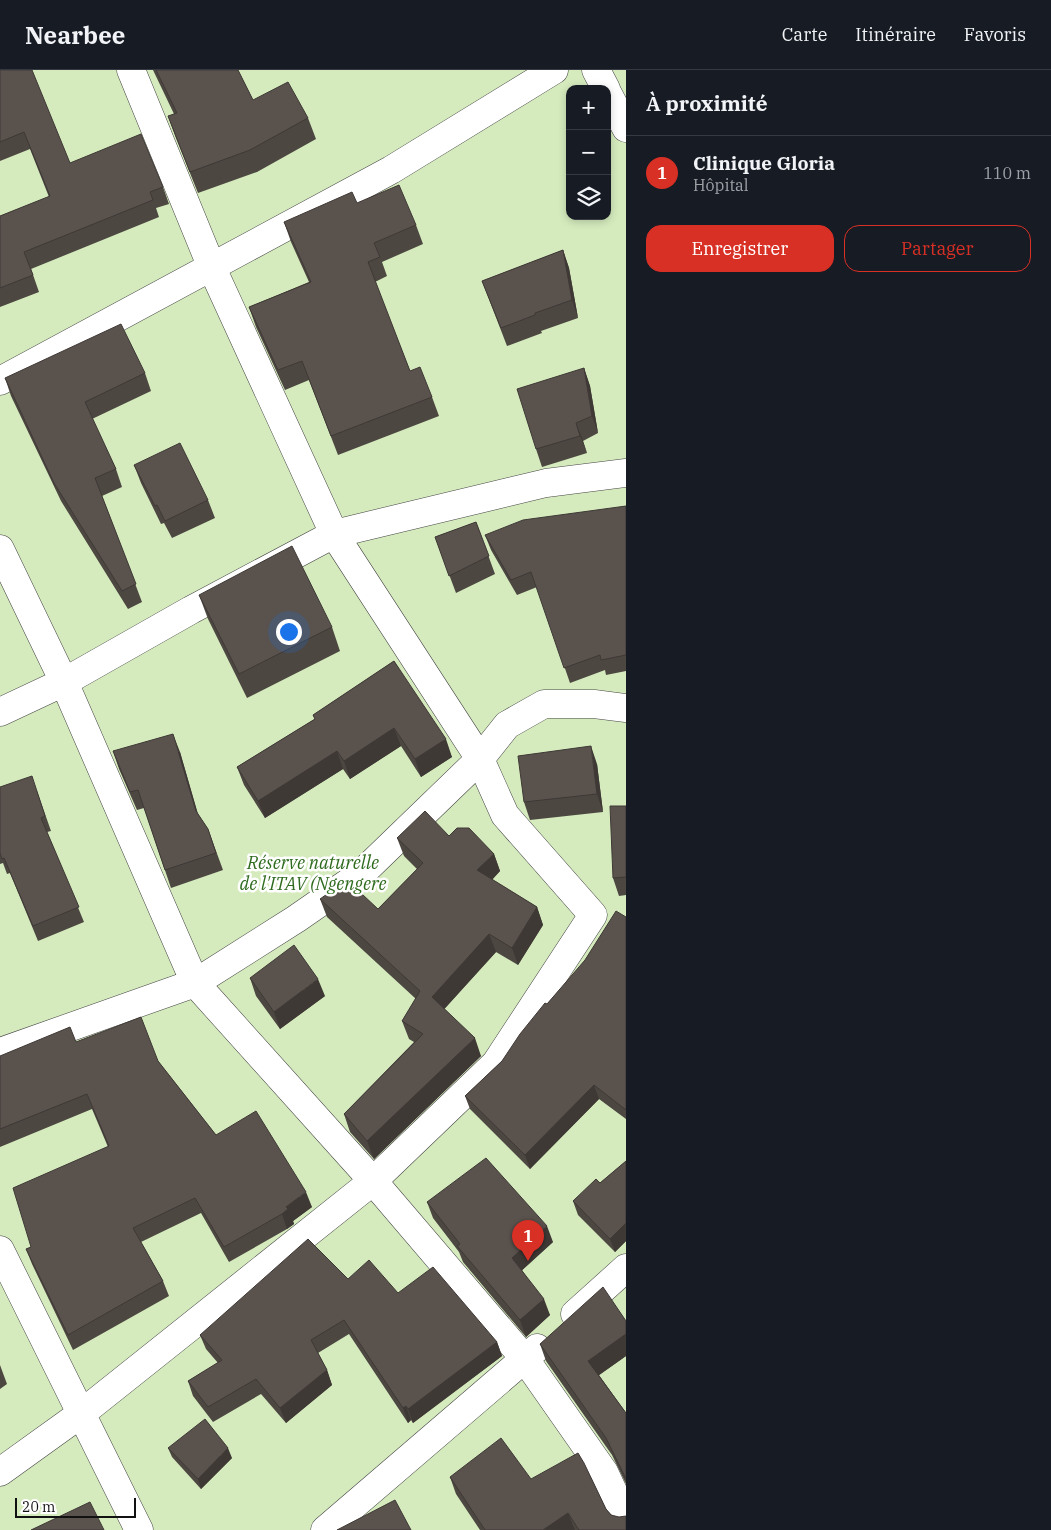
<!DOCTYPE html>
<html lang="fr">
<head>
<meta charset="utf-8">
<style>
	body { margin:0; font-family:"IBM Plex Serif",serif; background:#242831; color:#f1f3f6 }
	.controls { position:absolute; right:15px; top:15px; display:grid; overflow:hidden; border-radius:10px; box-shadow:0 2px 8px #0003 }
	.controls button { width:45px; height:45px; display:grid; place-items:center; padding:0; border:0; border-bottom:1px solid #363941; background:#171b24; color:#f1f3f6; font:25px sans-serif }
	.scale { position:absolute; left:15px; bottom:12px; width:121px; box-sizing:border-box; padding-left:5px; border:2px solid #111; border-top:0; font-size:14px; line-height:18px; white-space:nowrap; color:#111; -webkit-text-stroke:4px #fff; paint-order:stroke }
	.you { position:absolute; left:288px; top:561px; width:18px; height:18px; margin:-12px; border:4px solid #fff; border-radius:50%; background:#1a73e8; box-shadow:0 0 0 8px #1a73e833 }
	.badge { display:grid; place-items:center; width:32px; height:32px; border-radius:50%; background:#d93025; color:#fff; font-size:16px; font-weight:700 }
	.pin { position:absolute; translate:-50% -41px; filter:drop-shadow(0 1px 2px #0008) }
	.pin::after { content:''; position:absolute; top:26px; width:18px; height:15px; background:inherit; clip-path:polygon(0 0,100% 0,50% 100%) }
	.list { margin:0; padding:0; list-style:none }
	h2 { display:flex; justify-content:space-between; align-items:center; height:65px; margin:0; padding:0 20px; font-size:21px }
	h2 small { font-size:16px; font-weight:400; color:#9ea1a6 }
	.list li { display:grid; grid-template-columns:32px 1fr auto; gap:15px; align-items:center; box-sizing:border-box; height:75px; padding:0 20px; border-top:1px solid #363941 }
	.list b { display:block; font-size:19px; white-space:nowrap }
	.list p { margin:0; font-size:16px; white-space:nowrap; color:#9ea1a6 }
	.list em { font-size:16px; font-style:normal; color:#9ea1a6 }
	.actions { display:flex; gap:10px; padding:15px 20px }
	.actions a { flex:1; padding:11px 0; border:1px solid #d93025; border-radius:15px; text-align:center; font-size:18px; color:#d93025 }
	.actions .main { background:#d93025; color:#fff }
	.icon { flex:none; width:28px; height:28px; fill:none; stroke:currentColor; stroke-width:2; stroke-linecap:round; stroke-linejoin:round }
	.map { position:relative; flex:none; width:626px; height:1460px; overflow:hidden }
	header { display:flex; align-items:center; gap:30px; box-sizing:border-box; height:70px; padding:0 25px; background:#171b24; border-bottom:1px solid #363941 }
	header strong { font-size:24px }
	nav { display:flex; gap:28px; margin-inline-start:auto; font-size:18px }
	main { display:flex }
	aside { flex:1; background:#171b24 }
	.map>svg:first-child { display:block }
</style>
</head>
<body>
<header>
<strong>Nearbee</strong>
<nav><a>Carte</a><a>Itinéraire</a><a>Favoris</a></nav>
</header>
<main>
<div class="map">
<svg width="626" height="1460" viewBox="0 0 626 1460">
	<rect width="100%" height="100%" fill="#fffdf5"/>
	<!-- green -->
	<path fill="#d5ebbd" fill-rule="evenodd" d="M0,0H626V1460H0ZM570,19H607V146H570Z"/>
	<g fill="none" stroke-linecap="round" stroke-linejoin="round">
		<defs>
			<path id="street" d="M596,0L606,19
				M607,22L626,58
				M0,311L391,100L554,0
				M0,479L64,612L195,913L373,1111L525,1289L604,1402L626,1449
				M0,642L64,612L191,540L334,464L546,413L626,403
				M0,982L195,913L296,849L361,804L480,689L507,655L544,634H594L626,638
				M0,1180L139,1460
				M575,1244L626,1198
				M0,1402L82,1343L373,1111L496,993L593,845L505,745L480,689L334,464L212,198L131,0
				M325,1460L537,1278"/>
		</defs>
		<!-- street casing -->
		<use href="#street" stroke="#444" stroke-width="29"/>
		<!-- street -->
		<use href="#street" stroke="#fff" stroke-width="28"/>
	</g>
	<!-- wall -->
	<path fill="#4d4742" d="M0,0L70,93L163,117L169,134L156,138L159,147L31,199L39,222L0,237V146L49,127L30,79L0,91Z
		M153,0H238L253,30L308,48L316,69L257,102L198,123L176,68L168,46L174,44Z
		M357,133L416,155L423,174L382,192L387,206L375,212L410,301L432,327L439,346L338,385L309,310L285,320L256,257L249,237L309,212L291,172L284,152Z
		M563,180L569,198L578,248L541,261L542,263L507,276L482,211Z
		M584,298L590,316L598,363L583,371L587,383L542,397L536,379Z
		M145,303L151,321L92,349L116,399L122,417L102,426L142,532L128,539L61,431L11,326L5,308Z
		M134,395L208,430L215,448L172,468L164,453L161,454L141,413Z
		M626,436V601L606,605L605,600L570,613L537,517L517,525L491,480L485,465Z
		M476,452L495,504L456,523L435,467Z
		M199,525L332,557L340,581L247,628L208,549Z
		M394,591L452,687L421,707L401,676L350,709L343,699L265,748L244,715L237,697L315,649L313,645Z
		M113,681L180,682L198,744L208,759L223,800L171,818L144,738L137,740L119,699Z
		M597,694L603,742L530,750L524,732Z
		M0,717L37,721L51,761L47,762L84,852L38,871L10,803L7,804L3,793L0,794Z
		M626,736V825L619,826L613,808Z
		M449,766L494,784L500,801L492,810L537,837L543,855L518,895L496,882L444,939L481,986L374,1089L350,1062L344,1044L414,972L409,969L402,951L416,929L327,847L320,829L378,839L417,799L404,786L397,768Z
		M626,847V1049L599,1029L530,1099L470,1039L465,1026L502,991L547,934Z
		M250,908L325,926L280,959L256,926Z
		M76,972L158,991L216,1065L312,1137L293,1151L294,1154L287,1159L229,1192L201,1143L141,1172L163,1211L169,1226L73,1280L32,1194L26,1179L31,1177L108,1077L92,1039L0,1077V986Z
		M626,1091V1171L615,1182L578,1145L573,1131L600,1113Z
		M427,1132L553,1172L522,1200L550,1245L526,1267L463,1192L459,1182L433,1148Z
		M348,1209L398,1223L497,1272L502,1286L413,1353L411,1350L408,1353L349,1264L318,1283L327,1300L332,1315L286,1353L261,1324L213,1352L193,1326L188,1311L218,1293L206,1279L200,1265Z
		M626,1251V1286L599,1305L626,1343V1414L612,1385L546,1291L540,1274Z
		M0,1295L7,1314L0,1319Z
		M168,1378L232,1388L201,1419L172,1387Z
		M450,1407L531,1409L606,1439L626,1460H480L456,1424Z"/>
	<!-- shaded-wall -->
	<path fill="#3f3936" d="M563,180L569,198L578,248L572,230Z
		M584,298L590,316L598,363L592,346Z
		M576,353L583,371L587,383L580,366Z
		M394,658L401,676L350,709L344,691Z
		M173,664L180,682L202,759L196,741Z
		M446,669L452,687L421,707L415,689Z
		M591,676L597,694L603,742L597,724Z
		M337,681L343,699L265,748L258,731Z
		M494,784L500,801L484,818L477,800Z
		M537,837L543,855L518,895L512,878Z
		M489,864L496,882L439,945L432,927Z
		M318,909L325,926L280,959L274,942Z
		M475,968L481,986L374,1089L367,1071Z
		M594,1015L599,1029L530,1099L525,1085Z
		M306,1122L312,1137L293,1151L294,1154L287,1159L282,1144L286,1137Z
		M626,1153V1171L615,1182L610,1169Z
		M547,1156L553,1172L518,1204L512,1188Z
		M544,1229L550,1245L526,1267L520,1250Z
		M626,1264V1286L595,1308L588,1291Z
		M497,1272L502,1286L413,1353L408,1339Z
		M327,1300L332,1315L286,1353L280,1338Z
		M406,1336L411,1350L408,1353L403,1338Z
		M228,1378L232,1388L201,1419L198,1409Z
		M568,1443L575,1460H543Z"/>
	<!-- building -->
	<path fill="#5a524d" stroke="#3f3936" d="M0,0H32L70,93L141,64L163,117L150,122L153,130L24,182L33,205L0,218V146L50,126L24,62L0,72Z
		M156,0H238L253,30L288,12L308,48L250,80L190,102L168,46L177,43Z
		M399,115L416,155L374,173L380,187L368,192L410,301L420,297L432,327L331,366L302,291L278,300L249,237L311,212L284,152L352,122L357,133Z
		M563,180L572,230L535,243V245L501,258L482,211Z
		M121,254L145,303L85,332L116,399L95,408L136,514L122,521L54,413L5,308Z
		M584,298L592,346L576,353L580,366L536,379L517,319Z
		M180,373L208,430L165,451L157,435L155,436L134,395Z
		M626,436V585L601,590L600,585L564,598L531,502L511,510L485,465L523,450Z
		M476,452L489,486L449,506L435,467Z
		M292,476L332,557L239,604L199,525Z
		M394,591L446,669L415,689L394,658L344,691L337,681L258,731L237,697L315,649L313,645Z
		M173,664L196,741L208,759L216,783L165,800L138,720L130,722L113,681Z
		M591,676L597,724L524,732L518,686Z
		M32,706L45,746L41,748L79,837L33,856L4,788L2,789L0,783V717Z
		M610,736H626V807L613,808Z
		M425,741L449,766L457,758H469L494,784L477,800L537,837L512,878L489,864L432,927L475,968L367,1071L344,1044L423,964L402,951L420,921L320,829L347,810L378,839L423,793L397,768Z
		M616,841L626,847V1040L594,1015L525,1085L465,1026L502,991L520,964L545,933L547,934L585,890Z
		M294,875L318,909L274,942L250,908Z
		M141,947L158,991L216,1065L256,1041L306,1122L286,1137L288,1139L282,1144L224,1177L195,1128L133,1158L163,1211L68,1265L26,1179L31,1177L13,1118L109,1076L87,1024L0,1059V986L70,957L76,972Z
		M486,1088L547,1156L512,1188L544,1229L520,1250L457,1176L460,1174L427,1132Z
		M626,1091V1153L610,1169L573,1131L596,1109L600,1113Z
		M308,1169L348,1209L369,1190L398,1223L433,1197L497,1272L408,1339L406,1336L403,1338L344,1250L311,1270L327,1300L280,1338L256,1309L208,1337L188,1311L222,1290L200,1265Z
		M603,1217L626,1251V1264L588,1291L626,1343V1409L606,1368L540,1274Z
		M205,1349L228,1378L198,1409L168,1378Z
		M501,1368L531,1409L578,1383L584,1393L606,1439L611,1445L619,1447L626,1446V1460H579L568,1443L543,1460H485L450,1407Z
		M395,1430L411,1460H337Z
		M90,1432L104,1460H31Z"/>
	<g text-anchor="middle" stroke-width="5" stroke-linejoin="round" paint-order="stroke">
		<!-- park labels -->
		<g font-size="18" font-style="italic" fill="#2f6b1f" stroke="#fff">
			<text x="313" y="799">Réserve naturelle<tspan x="313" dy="21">de l'ITAV (Ngengere</tspan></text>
		</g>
	</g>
</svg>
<div class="controls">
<button>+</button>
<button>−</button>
<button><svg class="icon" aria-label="layers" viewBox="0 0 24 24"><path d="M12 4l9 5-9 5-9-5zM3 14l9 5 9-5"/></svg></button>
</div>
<div class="scale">20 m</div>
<div class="you"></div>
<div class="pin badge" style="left:528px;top:1191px">1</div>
</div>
<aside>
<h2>À proximité<small></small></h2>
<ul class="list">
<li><span class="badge">1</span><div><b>Clinique Gloria</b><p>Hôpital</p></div><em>110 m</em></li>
</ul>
<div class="actions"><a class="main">Enregistrer</a><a>Partager</a></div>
</aside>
</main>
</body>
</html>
